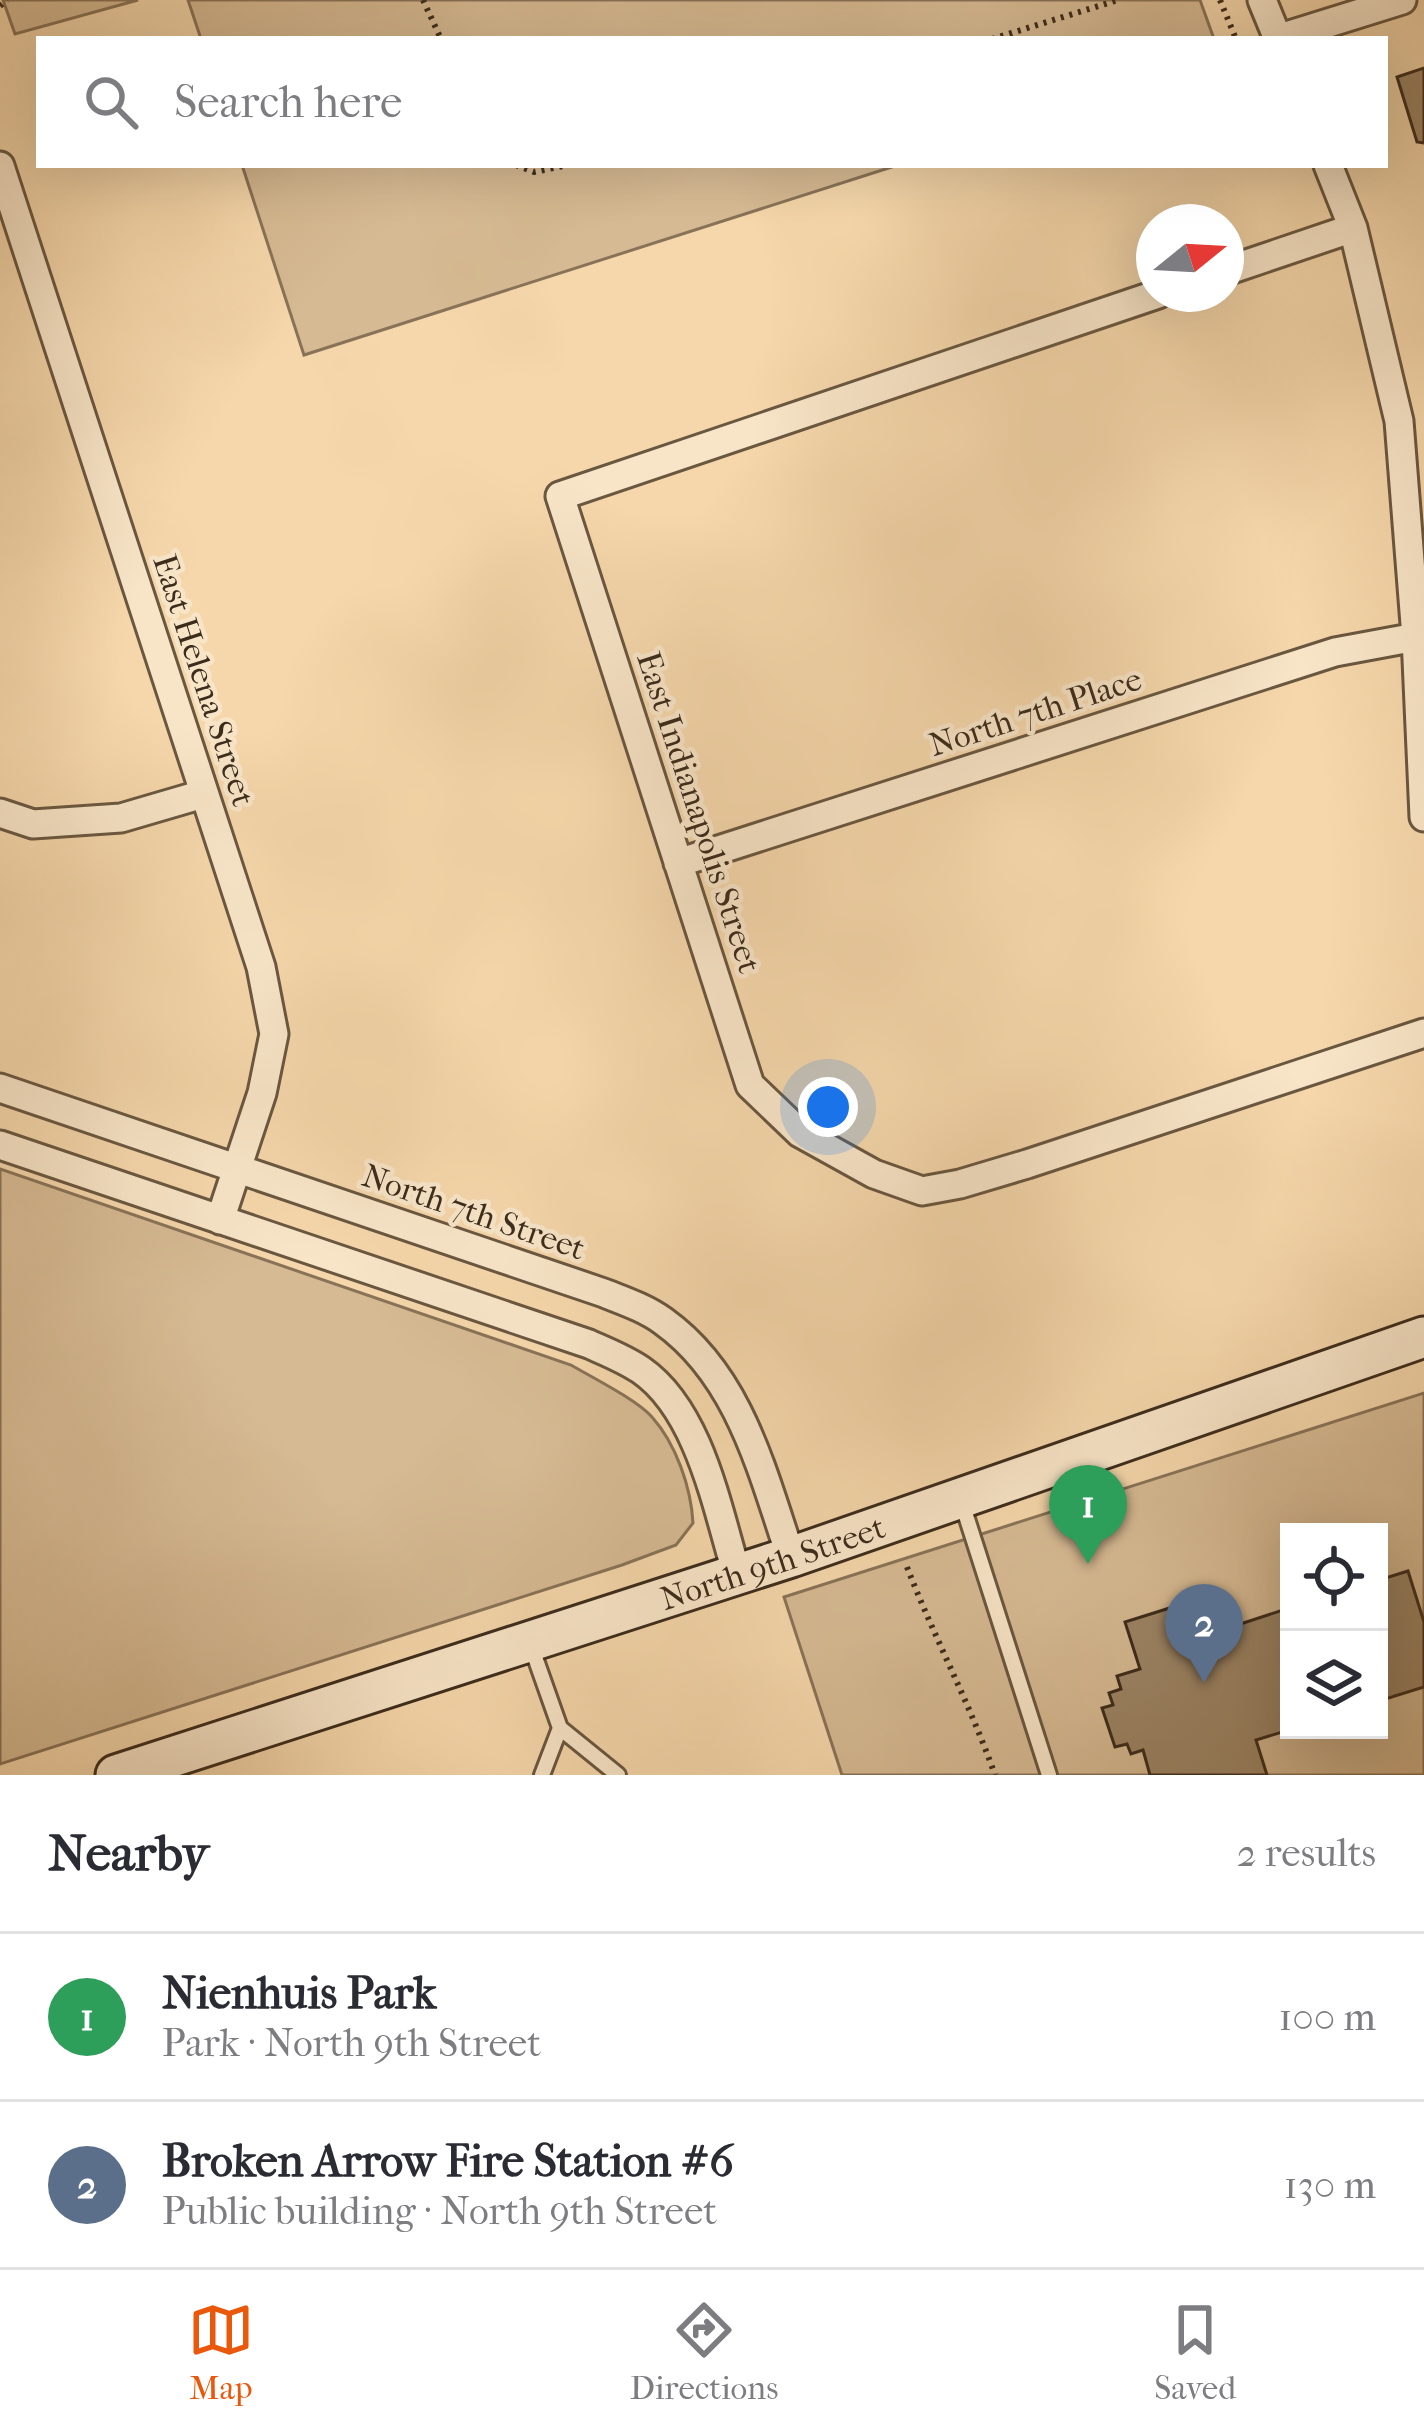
<!DOCTYPE html>
<html lang="en">
<head>
<meta charset="utf-8">
<style>
	body { margin:0; font-family:"IM FELL French Canon",serif; background:#f2f2f3; color:#2b2b33 }
	.controls { position:absolute; right:36px; bottom:36px; display:grid; overflow:hidden; border-radius:0px; box-shadow:0 12px 48px #0002 }
	.controls button { width:108px; height:108px; display:grid; place-items:center; padding:0; border:0; border-bottom:3px solid #e1e1e2; background:#fff; color:#2b2b33; font:60px sans-serif }
	.compass { position:absolute; left:1136px; top:204px; width:108px; height:108px; border-radius:50%; background:#fff; box-shadow:0 12px 48px #0002; rotate:72deg }
	.you { position:absolute; left:828px; top:1107px; width:42px; height:42px; margin:-30px; border:9px solid #fff; border-radius:50%; background:#1a73e8; box-shadow:0 0 0 18px #1a73e833 }
	.badge { display:grid; place-items:center; width:78px; height:78px; border-radius:50%; background:#ea580c; color:#fff; font-size:39px; font-weight:700 }
	.pin { position:absolute; translate:-50% -99px; filter:drop-shadow(0 3px 6px #0008) }
	.pin::after { content:''; position:absolute; top:63px; width:42px; height:36px; background:inherit; clip-path:polygon(0 0,100% 0,50% 100%) }
	.list { margin:0; padding:0; list-style:none }
	h2 { display:flex; justify-content:space-between; align-items:center; height:156px; margin:0; padding:0 48px; font-size:51px }
	h2 small { font-size:39px; font-weight:400; color:#7c7c81 }
	.list li { display:grid; grid-template-columns:78px 1fr auto; gap:36px; align-items:center; box-sizing:border-box; height:168px; padding:0 48px; border-top:3px solid #e1e1e2 }
	.list b { display:block; font-size:45px; white-space:nowrap }
	.list p { margin:0; font-size:39px; white-space:nowrap; color:#7c7c81 }
	.list em { font-size:39px; font-style:normal; color:#7c7c81 }
	.icon { flex:none; width:66px; height:66px; fill:none; stroke:currentColor; stroke-width:2; stroke-linecap:round; stroke-linejoin:round }
	.map { position:relative; flex:none; width:1424px; height:1775px; overflow:hidden }
	.search { position:absolute; background:#fff; box-shadow:0 12px 48px #0002; left:36px; right:36px; top:36px; height:132px; display:flex; align-items:center; gap:30px; box-sizing:border-box; padding:0 42px; border-radius:0px; color:#7c7c81; font-size:45px }
	.sheet { height:492px; background:#fff }
	nav { display:flex; justify-content:space-around; align-items:center; box-sizing:border-box; height:168px; border-top:3px solid #e1e1e2; background:#fff; font-size:33px; color:#7c7c81 }
	nav a { display:grid; justify-items:center; gap:6px }
	nav .on { color:#ea580c }
	.map>svg:first-child { display:block }
</style>
</head>
<body>
<div class="map">
<svg width="1424" height="1775" viewBox="0 0 1424 1775">
	<rect width="100%" height="100%" fill="#f5d7ab"/>
	<filter id="stains"><feTurbulence type="fractalNoise" baseFrequency=".00167" numOctaves="4"/><feColorMatrix values="0 0 0 0 .2 0 0 0 0 .09 0 0 0 0 .02 0 0 0 .5 -.17"/></filter>
	<radialGradient id="worn" r=".72"><stop offset=".6" stop-color="#630" stop-opacity="0"/><stop offset="1" stop-color="#630" stop-opacity=".3"/></radialGradient>
	<!-- green -->
	<path fill="#d6ba93" stroke="#897358" stroke-width="3" fill-rule="evenodd" d="M3,0H138L15,34Z
		M188,0H1200L1214,39H201Z
		M242,165H898L304,355Z
		M0,1169L571,1365C593,1378 637,1400 652,1417C676,1444 691,1487 693,1523L676,1545L622,1565L0,1764Z
		M1424,1393V1775H842L784,1597ZM1289,1532H1379V1730H1289Z"/>
	<!-- building -->
	<path fill="#9c8566" stroke="#3c2c1c" stroke-width="3" d="M1424,68V143L1417,142L1397,77Z
		M1408,1571L1424,1622V1687L1379,1701V1580Z
		M1208,1596L1219,1631L1289,1608V1730L1256,1740L1267,1775H1150L1143,1750L1131,1754L1127,1744L1115,1747L1102,1708L1113,1705L1109,1693L1121,1689L1117,1676L1140,1669L1125,1622Z"/>
	<g fill="none" stroke-linecap="round" stroke-linejoin="round">
		<defs>
			<path id="service" d="M961,1500L1049,1775
				M530,1643L560,1728L542,1775
				M560,1728L618,1775"/>
			<path id="minor" d="M1262,0L1278,39
				M1277,39L1402,0
				M1328,165L1353,228L1399,421L1416,637L1424,817
				M0,166L261,967L274,1034L262,1093L220,1220
				M1226,271L1353,228
				M1158,294L560,496L750,1085L800,1133L874,1174L922,1191L960,1184L1027,1164L1424,1033
				M0,813L33,824L121,818L203,794
				M678,863L1335,652L1416,637
				M0,1088L604,1293C624,1301 645,1308 663,1321C740,1376 762,1472 791,1557
				M0,1145L589,1344C607,1352 625,1359 641,1370C700,1411 717,1509 737,1574"/>
			<g id="secondary">
				<path id="s1" d="M116,1775L791,1557L1424,1337"/>
			</g>
		</defs>
		<!-- service casing -->
		<use href="#service" stroke="#6a5740" stroke-width="20"/>
		<!-- minor casing -->
		<use href="#minor" stroke="#6a5740" stroke-width="33"/>
		<!-- secondary casing -->
		<use href="#secondary" stroke="#3c2c1c" stroke-width="45"/>
		<!-- path -->
		<path stroke="#3c2c1c" stroke-width="6" stroke-dasharray="3 6" stroke-linecap="butt" d="M423,0L441,39
			M1220,0L1236,39
			M0,6L7,0
			M992,39L1118,0
			M516,165L534,172L568,165
			M907,1567C934,1637 970,1704 995,1775"/>
		<!-- service -->
		<use href="#service" stroke="#f8e5c8" stroke-width="14"/>
		<!-- minor -->
		<use href="#minor" stroke="#f8e5c8" stroke-width="27"/>
		<!-- secondary -->
		<use href="#secondary" stroke="#f8e5c8" stroke-width="39"/>
	</g>
	<g text-anchor="middle" stroke-width="9" stroke-linejoin="round" paint-order="stroke">
		<!-- street labels -->
		<g font-size="33" fill="#3c2c1c" stroke="#f8e5c8">
			<text transform="translate(205 680) rotate(72)" y="12">East Helena Street</text>
			<text transform="translate(1035 711) rotate(-18)" y="12">North 7th Place</text>
			<text transform="translate(700 812) rotate(72)" y="12">East Indianapolis Street</text>
			<text transform="translate(474 1211) rotate(19)" y="12">North 7th Street</text>
			<text dy="12" stroke="none"><textPath href="#s1" startOffset="690">North 9th Street</textPath></text>
		</g>
	</g>
	<rect width="100%" height="100%" filter="url(#stains)"/>
	<rect width="100%" height="100%" fill="url(#worn)"/>
</svg>
<div class="controls">
<button><svg class="icon" aria-label="locate" viewBox="0 0 24 24"><circle cx="12" cy="12" r="6"/><path d="M12 2v4M12 18v4M2 12h4M18 12h4"/></svg></button>
<button><svg class="icon" aria-label="layers" viewBox="0 0 24 24"><path d="M12 4l9 5-9 5-9-5zM3 14l9 5 9-5"/></svg></button>
</div>
<svg class="compass" viewBox="-18 -18 36 36"><path d="M0-13l5 13h-10z" fill="#e53935"/><path d="M0 13l5-13h-10z" fill="#7c7c81"/></svg>
<div class="you"></div>
<div class="pin badge" style="left:1088px;top:1564px;background:#2e9e5b">1</div>
<div class="pin badge" style="left:1204px;top:1683px;background:#5c6f8a">2</div>
<div class="search"><svg class="icon" aria-label="search" viewBox="0 0 24 24"><circle cx="10" cy="10" r="6"/><path d="M15 15l6 6"/></svg>Search here</div>
</div>
<section class="sheet">
<h2>Nearby<small>2 results</small></h2>
<ul class="list">
<li><span class="badge" style="background:#2e9e5b">1</span><div><b>Nienhuis Park</b><p>Park · North 9th Street</p></div><em>100 m</em></li>
<li><span class="badge" style="background:#5c6f8a">2</span><div><b>Broken Arrow Fire Station #6</b><p>Public building · North 9th Street</p></div><em>130 m</em></li>
</ul>
</section>
<nav>
<a class="on"><svg class="icon" aria-label="map" viewBox="0 0 24 24"><path d="M3 6l6-2 6 2 6-2v14l-6 2-6-2-6 2zM9 4v14M15 6v14"/></svg>Map</a>
<a><svg class="icon" aria-label="directions" viewBox="0 0 24 24"><path d="M12 3l9 9-9 9-9-9zM9 14v-3h6M13 9l2 2-2 2"/></svg>Directions</a>
<a><svg class="icon" aria-label="saved" viewBox="0 0 24 24"><path d="M7 4h10v16l-5-4-5 4z"/></svg>Saved</a>
</nav>
</body>
</html>
